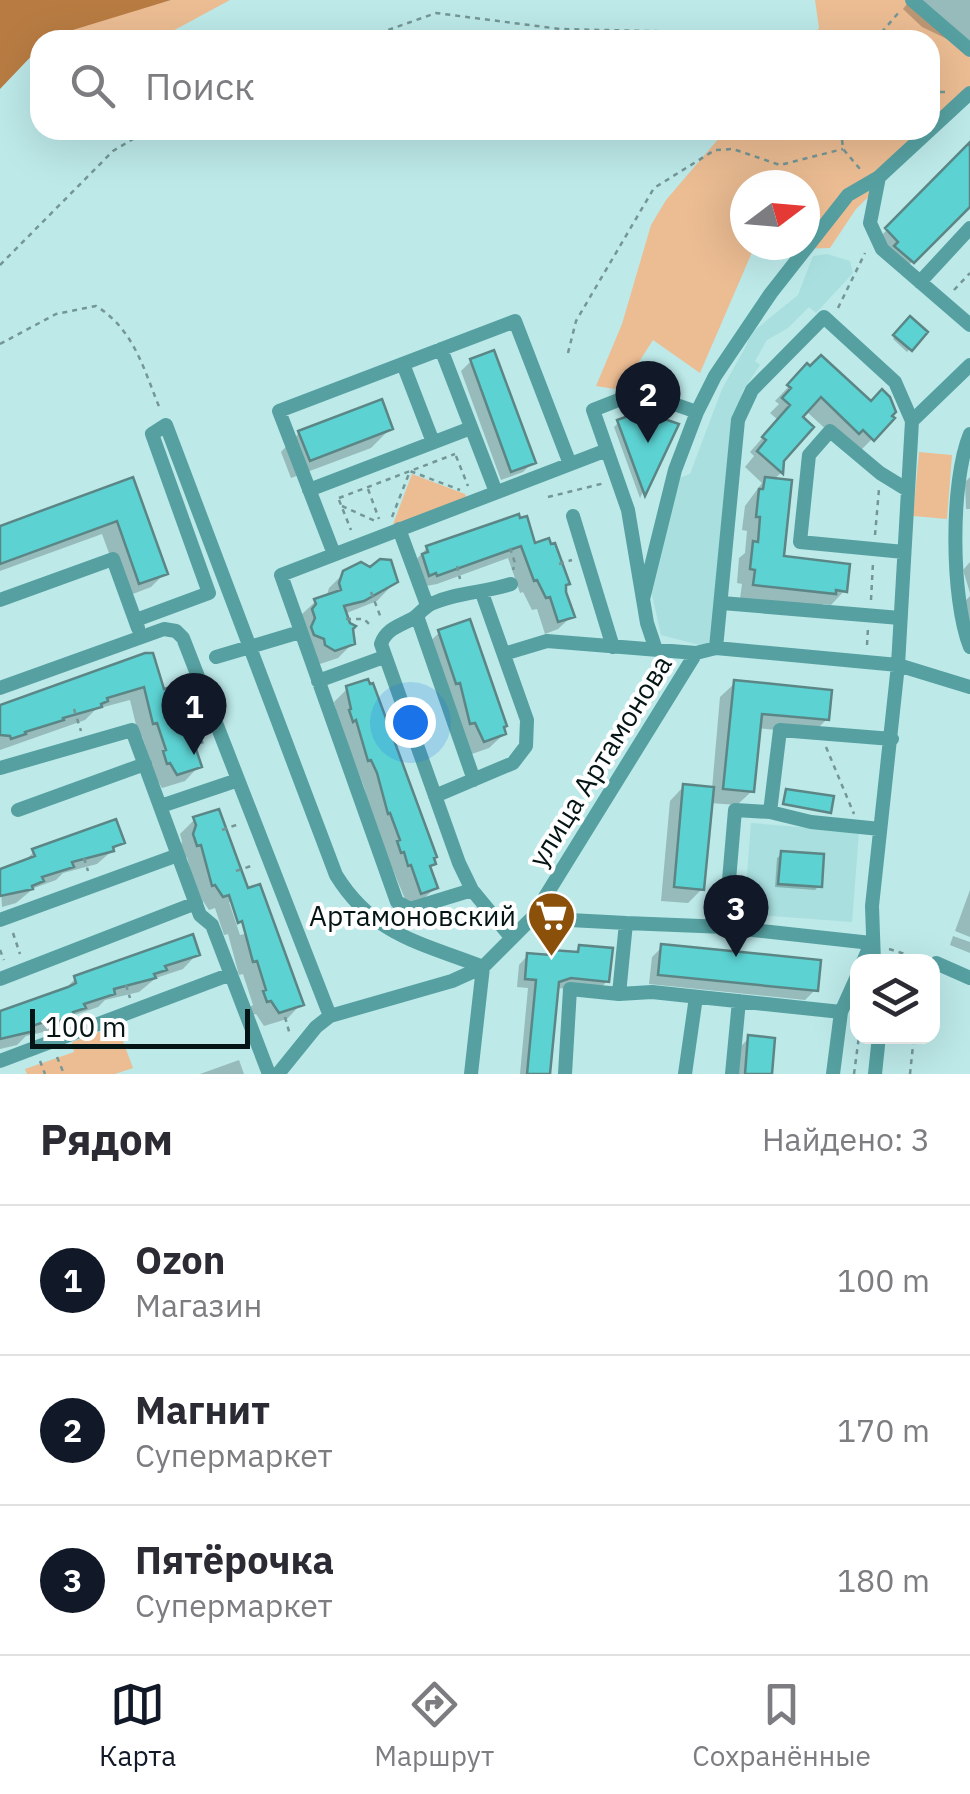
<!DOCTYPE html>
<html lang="ru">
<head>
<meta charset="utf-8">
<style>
	body { margin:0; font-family:"IBM Plex Sans",sans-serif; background:#f2f2f3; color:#2b2b33 }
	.controls { position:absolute; right:30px; bottom:30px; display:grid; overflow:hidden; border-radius:20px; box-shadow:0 10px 40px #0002 }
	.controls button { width:90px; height:90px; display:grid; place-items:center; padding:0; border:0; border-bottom:2px solid #e1e1e2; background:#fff; color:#2b2b33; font:50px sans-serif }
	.compass { position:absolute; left:730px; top:170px; width:90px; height:90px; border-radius:50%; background:#fff; box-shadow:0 10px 40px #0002; rotate:74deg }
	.scale { position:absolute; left:30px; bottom:25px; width:220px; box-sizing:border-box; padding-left:10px; border:5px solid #051515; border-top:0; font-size:28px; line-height:35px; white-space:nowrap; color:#051515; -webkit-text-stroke:8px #fff; paint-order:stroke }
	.you { position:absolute; left:410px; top:722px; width:35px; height:35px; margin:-25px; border:8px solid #fff; border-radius:50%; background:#1a73e8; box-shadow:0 0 0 15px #1a73e833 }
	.badge { display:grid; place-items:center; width:65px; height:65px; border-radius:50%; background:#111827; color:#fff; font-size:32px; font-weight:700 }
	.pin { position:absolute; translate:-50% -82px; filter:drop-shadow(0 2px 5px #0008) }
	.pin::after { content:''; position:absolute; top:52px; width:35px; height:30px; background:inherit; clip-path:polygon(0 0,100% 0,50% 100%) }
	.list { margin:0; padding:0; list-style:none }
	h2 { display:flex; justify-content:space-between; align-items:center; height:130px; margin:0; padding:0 40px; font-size:42px }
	h2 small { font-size:32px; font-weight:400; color:#7c7c81 }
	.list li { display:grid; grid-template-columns:65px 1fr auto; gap:30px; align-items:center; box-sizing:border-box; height:150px; padding:0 40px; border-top:2px solid #e1e1e2 }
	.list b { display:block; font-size:38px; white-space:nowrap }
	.list p { margin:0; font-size:32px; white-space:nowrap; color:#7c7c81 }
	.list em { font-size:32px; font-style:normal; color:#7c7c81 }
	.icon { flex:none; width:55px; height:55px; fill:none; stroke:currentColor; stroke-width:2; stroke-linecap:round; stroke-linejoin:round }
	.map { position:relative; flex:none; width:970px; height:1074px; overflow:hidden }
	.search { position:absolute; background:#fff; box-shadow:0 10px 40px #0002; left:30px; right:30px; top:30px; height:110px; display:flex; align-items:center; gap:25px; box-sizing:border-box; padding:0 35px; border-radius:30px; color:#7c7c81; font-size:38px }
	.sheet { height:580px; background:#fff }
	nav { display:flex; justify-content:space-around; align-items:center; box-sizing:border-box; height:140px; border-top:2px solid #e1e1e2; background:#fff; font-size:28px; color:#7c7c81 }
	nav a { display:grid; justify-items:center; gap:5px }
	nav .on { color:#111827 }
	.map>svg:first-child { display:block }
</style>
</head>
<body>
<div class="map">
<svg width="970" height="1074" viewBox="0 0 970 1074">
	<rect width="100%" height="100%" fill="#bde9e9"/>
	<!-- built -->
	<path fill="#a9dfdf" d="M827,254L850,261L853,273L816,313L809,307L788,328L767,340L755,361L760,365L742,392L726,502L712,643L699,645L661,635L650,586L677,479L690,474L722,389L746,346L750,334L798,295L813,256Z
		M751,823L859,832L852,922L744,914Z"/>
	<!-- green -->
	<path fill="#ecbd93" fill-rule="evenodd" d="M171,0H230L156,40H46L73,27Z
		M815,0H908L970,58V86L910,156L856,209L830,248L753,250L700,373L653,340L621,390L596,386L622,324L651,225L666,200L726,130H930V40H812L819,28ZM745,185H805V245H745Z
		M919,452L952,455L947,519L913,516Z
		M412,474L465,494L468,500L392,527Z
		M117,1025L133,1068L115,1074H27L25,1069L74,1052L72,1042Z"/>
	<!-- water -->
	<path fill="#b87c42" d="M0,0H171L40,40V47L0,89Z"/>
	<!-- shadow -->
	<path fill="#0003" fill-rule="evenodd" d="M910,0H970V50L922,27L903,9Z
		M970,146V203L903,271L877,240Z
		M910,319L925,332L907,352L893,339Z
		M471,361L533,462L523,472L501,480L461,371Z
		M807,367L872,439L858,453L844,446L805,410L782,460L781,473L773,480L781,559L845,590L831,605L823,604L819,608L740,599L742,584L737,583L739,558L745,553L747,531L742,530L745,506L762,483L745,467L754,456L750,452L778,420L770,413L779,404L775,401Z
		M619,422L675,426L640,498L614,427Z
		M390,429L371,448L291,478L281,452L299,433Z
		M970,477V509H966L965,482Z
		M131,480L165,573L151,587L125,597L102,534L0,571V528Z
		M517,518L572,616L558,629L545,634L537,609L532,610L523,592L520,593L508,558L437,584L416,588L414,562L427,548Z
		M970,562V593L963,570Z
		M344,573L395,582L377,601L344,614L353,643L338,658L320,664L310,653L300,649L301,615L316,601L326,598L329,588Z
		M970,596V635L957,609Z
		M440,632L502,728L504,734L489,748L469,755L425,646Z
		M145,655L199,766L185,781L162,788L155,776L142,736L139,737L130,700L96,709L85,720L0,750V708Z
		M735,683L827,719L812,734L758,728L752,791L737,805L710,803L702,889L688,903L661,901L670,801L684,786L712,789L720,697Z
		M348,688L433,863L428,868L435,888L421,901L408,906L374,825L364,787L339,723L334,702Z
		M195,819L246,892L301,1004L287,1019L264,1026L256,1014L253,1015L250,1007L253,1005L243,974L239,975L228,934L224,935L215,908L209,910L201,898L198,899L187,857L183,859L180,850L182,841L180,834ZM229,902H234L245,934L240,935Z
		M122,842L97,864L63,873L56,880L34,888L16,903L2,907L0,872L20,865L34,852Z
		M782,854L819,886L815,890L775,887L777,858Z
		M970,890V937L955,931Z
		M953,936L970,942V953L950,945Z
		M580,947L607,981L598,991L556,988L547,1074H520L528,988L517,987L519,965L528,955L547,957L553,952L573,954Z
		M662,947L815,990L805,1000L649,984L652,957Z
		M197,954L183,969L156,978L139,992L105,1000L98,1007L75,1015L57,1029L26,1036L17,1045L0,1049V1013L62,992L76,978Z
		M749,1038L769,1074H733L735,1052Z
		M239,1060L244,1074H200Z"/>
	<!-- building -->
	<path fill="#5cd2d2" stroke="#5c8686" stroke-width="2.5" d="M970,142V207L914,263L894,246L898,242L885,228Z
		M910,316L928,332L912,351L893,335Z
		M494,350L536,463L511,472L470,359Z
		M821,355L871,401L882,389L890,397L896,412L892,416L895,418L874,441L863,430L859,434L821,397L803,417L814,427L784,461L783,474L757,451L766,440L762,437L790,405L782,398L791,388L787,385L807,363L810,366Z
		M382,399L393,429L310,461L298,431Z
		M642,411L646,419L656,416L679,424L645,496L617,420Z
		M133,477L168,574L139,584L117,521L0,564V526Z
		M765,477L792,480L784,556L850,564L847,592L836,590V594L753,585L755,570L750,569L753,541L758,542L760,517H756L759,489H763Z
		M519,514L520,518L527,516L535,543L549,538L551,544L555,543L570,584L566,585V592L575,617L558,622L550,597L546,598L537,580L534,581L521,546L437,576L436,573L429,576L422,554L428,552L426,546Z
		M380,559L391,560L398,582L364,601L344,606L350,623L356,626L353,629L355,644L335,651L325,645L324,639L314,635L311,627L315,618L312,609L316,604L314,599L341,590L339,583L343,571L361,562L370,567Z
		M470,619L507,726L504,727L506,734L484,742L475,723L470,724L460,683L456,684L438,630Z
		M145,653H153L164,689L175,686L202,767L177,775L170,763L167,764L163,751L166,750L157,723L153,724L144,687L107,698L108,701L101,704L102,707L63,718L64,720L25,732L26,734L11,739L10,736L0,735V705Z
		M368,679L370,684L373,683L437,857L434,858L436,864L430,866L438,888L421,894L411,865L408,866L404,852L401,853L397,841L400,840L390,813L388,814L377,773L371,760L368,761L356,720L353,722L349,710L351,709L346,686Z
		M734,680L832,690L829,720L762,714L754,792L723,789Z
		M683,784L714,787L704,890L674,887Z
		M786,789L834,796L831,813L783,804Z
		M219,809L248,888L260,884L304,1005L279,1013L271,1001L267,1002L263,991L266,990L257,961L253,962L242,921L238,923L229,895L223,897L215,885L212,886L201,845L197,846L193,834L196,825L193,817Z
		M116,819L125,843L113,847L114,851L72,862L74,867L42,877L44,881L32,886L33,889L0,896V869L35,856L32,849Z
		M781,851L824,854L822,887L778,884Z
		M193,934L200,955L165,966L167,970L154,974L156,978L114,989L115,994L84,1004L86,1008L73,1012L74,1016L58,1021L56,1018L32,1026L34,1031L0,1039V1011L68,987L76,983L74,976Z
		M661,944L821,960L818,991L658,975Z
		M579,945L613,948L609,982L571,978L559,982L550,1074H527L536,980L525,979L527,953L551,955L552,950L578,952Z
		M748,1035L775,1038L772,1074H745Z"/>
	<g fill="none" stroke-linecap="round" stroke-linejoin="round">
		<!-- path -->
		<path stroke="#759696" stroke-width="2.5" stroke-dasharray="5 5" stroke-linecap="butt" d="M360,40L436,13L560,29L784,34L804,40
			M875,40L900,11
			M930,92H949
			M841,130L843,149L860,169
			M0,265L113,151L148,130
			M954,290L970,273
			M838,308L865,253
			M0,344L56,314L96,306C134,329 144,370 160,409
			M568,353L576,321L654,188L715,150L733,149L780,165L843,149
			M456,456L468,486
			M368,489L379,519
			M548,497L605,483
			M339,498L455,454
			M339,500L351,530
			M342,506L375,521
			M392,517L410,471L460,490
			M875,535L879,489
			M510,548L515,563L513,570
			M559,564L572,560
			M457,566L460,579
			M371,592L381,618
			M871,600L873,563
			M346,619H364L372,627
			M867,645L868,628
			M178,707L191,703
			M74,709L81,731
			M189,746L207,741
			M826,747L854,814
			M222,830L239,824
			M84,858L88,871
			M236,871L254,865
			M13,933L20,954
			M889,949L924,960
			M0,950L4,960
			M126,985L130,998
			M285,1017L290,1035
			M57,1057L64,1074
			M40,1061L45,1074
			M854,1074L859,1036
			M910,1074L914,1036"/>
		<!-- minor -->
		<path stroke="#56a0a1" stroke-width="14" d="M912,0L970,50
			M970,93L879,177L870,223L882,249L970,325
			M920,282L970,228
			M441,349L496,492
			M403,364L433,442
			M970,434C950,482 951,599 970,647
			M309,490L471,428
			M573,516L613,647
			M399,529L427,605
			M904,552L800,542L809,455L830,431L880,473L906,489
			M334,554L279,411L515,321L570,464
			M643,599L675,470L697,412L715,376L771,293L848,195L879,177
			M0,600L113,559L138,628
			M722,603L900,618
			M417,616L474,780
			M136,620L209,593L152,434L166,425L336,875C373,935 421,943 483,967
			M716,648L738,420L752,390L824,317L895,382L912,421
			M656,650L647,623L628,510L593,410L639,392L697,412
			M504,654L547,641L696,653
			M216,657L300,632
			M318,681L384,657
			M0,688L164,629L176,631L183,638L330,1016
			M0,768L132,730L200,915L212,925L269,1074
			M435,796L513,763L526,746L527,720L482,593
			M161,806L238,780
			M18,810L145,764
			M770,812L811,822L880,829
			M472,890L410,909L397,902L281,575L607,450
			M532,918L626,923L619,994
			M0,920L178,855
			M626,923L725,927L871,943L863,962
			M725,927L735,810L770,812L780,730L892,739
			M510,936L472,890L459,863L381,644C386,629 399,626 412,619C419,615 424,607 431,604C457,592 484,593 511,584
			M874,962L872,906L898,665L912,421L970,365
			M936,963L970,978
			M0,979L196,903
			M0,1061L231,974
			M278,1074L316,1027L330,1016L452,981L483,967
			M471,1074L483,967L532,918L696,653L716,648L898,665L970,687
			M565,1074L570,989L619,994L652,992L841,1012
			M685,1074L696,997
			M732,1074L739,1001
			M833,1074L841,1012L858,974
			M875,1074L879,1036"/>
	</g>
	<!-- icons -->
	<defs>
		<symbol id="supermarket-pin" viewBox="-11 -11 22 30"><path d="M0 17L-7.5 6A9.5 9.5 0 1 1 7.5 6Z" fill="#8b510b" stroke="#fff"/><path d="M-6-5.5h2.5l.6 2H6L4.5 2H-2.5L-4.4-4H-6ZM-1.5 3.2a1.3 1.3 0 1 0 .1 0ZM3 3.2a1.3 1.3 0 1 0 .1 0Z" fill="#fff"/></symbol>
	</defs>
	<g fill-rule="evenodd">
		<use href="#supermarket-pin" x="524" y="888" width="55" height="75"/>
	</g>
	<g text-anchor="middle" stroke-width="8" stroke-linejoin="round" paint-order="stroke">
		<!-- street labels -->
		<g font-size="28" fill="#051515" stroke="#fff">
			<text transform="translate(600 761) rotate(-58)" y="10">улица Артамонова</text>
		</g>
		<!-- poi labels -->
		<g font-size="28" fill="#051515" stroke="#fff" text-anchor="end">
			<text x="516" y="926">Артамоновский</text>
		</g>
	</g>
</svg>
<div class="controls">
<button><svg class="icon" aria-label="layers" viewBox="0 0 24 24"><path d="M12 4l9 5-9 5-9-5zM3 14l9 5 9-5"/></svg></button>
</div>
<svg class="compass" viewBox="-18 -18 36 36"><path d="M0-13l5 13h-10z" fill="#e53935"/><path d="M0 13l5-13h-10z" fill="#7c7c81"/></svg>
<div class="scale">100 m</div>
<div class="you"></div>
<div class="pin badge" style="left:194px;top:755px">1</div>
<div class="pin badge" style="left:648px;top:443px">2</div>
<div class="pin badge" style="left:736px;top:957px">3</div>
<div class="search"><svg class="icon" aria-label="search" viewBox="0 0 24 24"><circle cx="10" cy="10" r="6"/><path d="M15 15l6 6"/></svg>Поиск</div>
</div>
<section class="sheet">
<h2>Рядом<small>Найдено: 3</small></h2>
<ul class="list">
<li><span class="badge">1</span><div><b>Ozon</b><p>Магазин</p></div><em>100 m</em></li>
<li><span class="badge">2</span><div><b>Магнит</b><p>Супермаркет</p></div><em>170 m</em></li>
<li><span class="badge">3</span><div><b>Пятёрочка</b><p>Супермаркет</p></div><em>180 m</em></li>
</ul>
</section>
<nav>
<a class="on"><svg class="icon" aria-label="map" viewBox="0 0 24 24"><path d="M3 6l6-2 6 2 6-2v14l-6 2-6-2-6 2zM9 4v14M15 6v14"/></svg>Карта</a>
<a><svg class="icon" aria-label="directions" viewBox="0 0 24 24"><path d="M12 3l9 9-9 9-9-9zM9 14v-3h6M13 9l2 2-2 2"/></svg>Маршрут</a>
<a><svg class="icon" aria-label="saved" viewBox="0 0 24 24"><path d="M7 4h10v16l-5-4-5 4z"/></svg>Сохранённые</a>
</nav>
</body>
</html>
